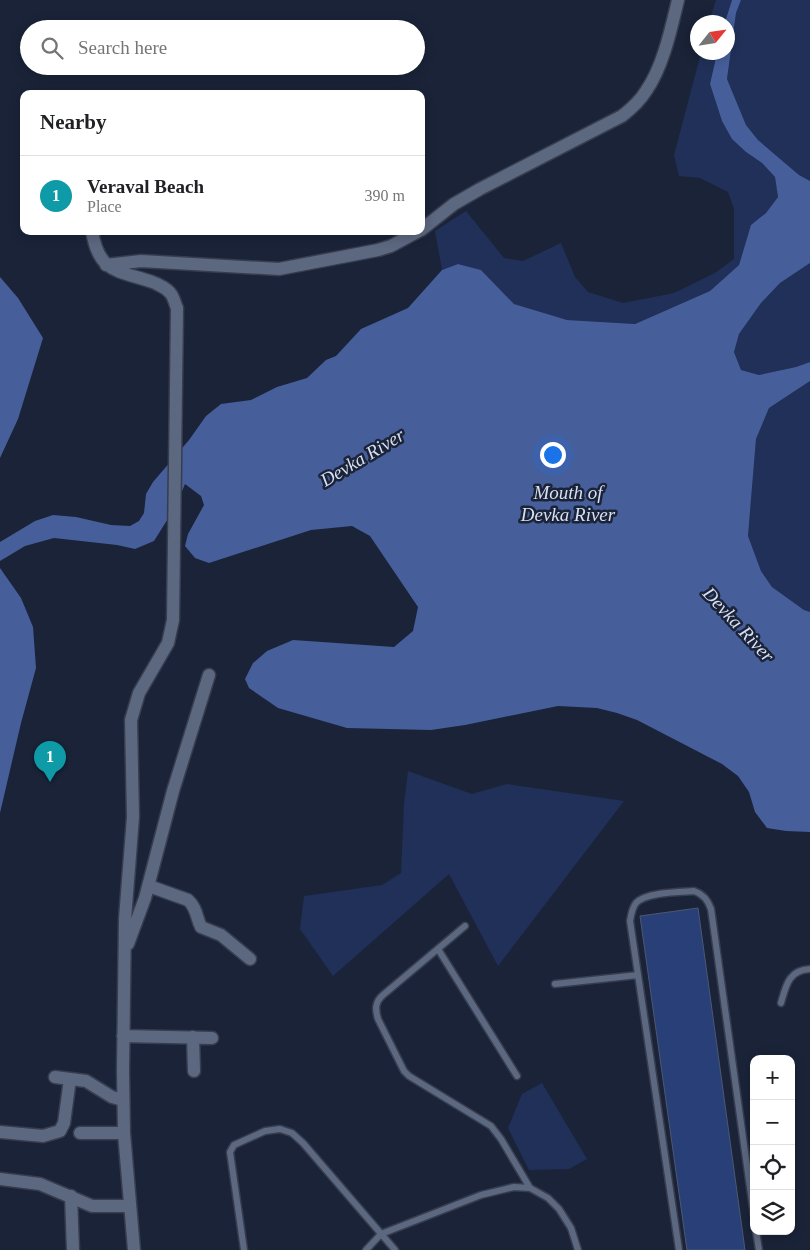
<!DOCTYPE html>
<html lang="en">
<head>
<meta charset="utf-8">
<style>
	body { margin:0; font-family:Georgia,serif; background:#f2f2f2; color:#202124 }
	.controls { position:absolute; right:15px; bottom:15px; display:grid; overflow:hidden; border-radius:10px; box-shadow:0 2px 12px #0003 }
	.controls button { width:45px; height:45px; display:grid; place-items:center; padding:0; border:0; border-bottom:1px solid #e0e0e0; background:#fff; color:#202124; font:25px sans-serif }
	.compass { position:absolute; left:690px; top:15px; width:45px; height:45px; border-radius:50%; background:#fff; box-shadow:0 2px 12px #0003; rotate:60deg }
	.you { position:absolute; left:552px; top:454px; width:18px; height:18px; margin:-12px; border:4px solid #fff; border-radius:50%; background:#1a73e8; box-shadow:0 0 0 8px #1a73e833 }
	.badge { display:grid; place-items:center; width:32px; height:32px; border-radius:50%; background:#1a73e8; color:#fff; font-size:16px; font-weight:700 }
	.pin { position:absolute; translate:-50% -41px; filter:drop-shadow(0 1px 2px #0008) }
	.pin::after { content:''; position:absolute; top:26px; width:18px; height:15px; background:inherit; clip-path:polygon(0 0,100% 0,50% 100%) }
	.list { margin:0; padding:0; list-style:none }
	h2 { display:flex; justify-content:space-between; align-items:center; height:65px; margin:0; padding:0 20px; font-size:21px }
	h2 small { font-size:16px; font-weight:400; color:#757577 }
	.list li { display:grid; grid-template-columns:32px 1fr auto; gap:15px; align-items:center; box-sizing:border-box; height:80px; padding:0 20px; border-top:1px solid #e0e0e0 }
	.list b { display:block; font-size:19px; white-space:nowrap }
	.list p { margin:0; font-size:16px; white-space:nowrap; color:#757577 }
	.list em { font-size:16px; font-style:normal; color:#757577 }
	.icon { flex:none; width:28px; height:28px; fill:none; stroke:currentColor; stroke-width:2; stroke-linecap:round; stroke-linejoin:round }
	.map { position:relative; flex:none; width:810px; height:1250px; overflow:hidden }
	.search { position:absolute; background:#fff; box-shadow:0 2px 12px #0003; left:20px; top:20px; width:405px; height:55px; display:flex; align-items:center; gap:12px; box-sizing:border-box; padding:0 18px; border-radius:28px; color:#757577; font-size:19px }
	.panel { position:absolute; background:#fff; box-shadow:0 2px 12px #0003; left:20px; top:90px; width:405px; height:145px; border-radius:10px }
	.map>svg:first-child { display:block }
</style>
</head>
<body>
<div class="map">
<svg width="810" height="1250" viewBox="0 0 810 1250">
	<rect width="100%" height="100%" fill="#1a2338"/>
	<!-- green -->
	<path fill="#203058" d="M716,0H732L725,22H709Z
		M741,0H810V181L799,175L758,140L746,125L727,79L736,13Z
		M701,53H717L710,84L722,121L746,152L762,163L775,177L778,197L766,213L751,226L739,265L710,291L635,324L566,320L514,304L481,270L458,264L442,270L435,231L466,211L504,258L523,261L561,243L575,277L588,292L623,303L674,293L715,273L734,259V209L728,192L700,178L679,176L674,155Z
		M810,263V362L796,367L759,375L741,370L734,352L739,334L761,303L780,283Z
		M810,381V612L804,610L772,587L761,571L748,536L756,439L769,408Z
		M408,771L472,794L507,784L624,801L498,966L449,874L333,976L300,929L304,896L382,885L401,873L404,804Z
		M542,1083L587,1159L569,1169L529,1170L508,1128L522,1094Z"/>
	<!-- water -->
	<path fill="#465e9a" d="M732,0H741L736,13L727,79L746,125L758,140L799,175L810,181V263L780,283L761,303L739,334L734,352L741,370L759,375L796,367L810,362V381L769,408L756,439L748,536L761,571L772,587L804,610L810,612V832L786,831L767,828L755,812L749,792L738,776L722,764L637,720L617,713L597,708L558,706L465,725L431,730L347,728L278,708L249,688L245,679L253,663L267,651L293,640L394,647L413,631L418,607L370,536L352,526L311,530L209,563L195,558L185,546L188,534L204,505L201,496L185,484L176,506L154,541L135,549L117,545L54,538L25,546L0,561V542L35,521L53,515L76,517L111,525L130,526L139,521L144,513L146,494L153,482L189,440L206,416L221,404L251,400L277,387L307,378L326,360L336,356L361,329L408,308L442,270L458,264L481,270L514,304L567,320L635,324L710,291L739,265L751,225L766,213L778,197L775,177L762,163L746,152L732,139L722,121L710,84L717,53L728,52V22H725Z
		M0,277L18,298L43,338L18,419L0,458Z
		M0,568L21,598L33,627L36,668L21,723L0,813Z"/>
	<!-- building -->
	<path fill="#293f78" stroke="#4d5870" d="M698,908L745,1250H687L640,916Z"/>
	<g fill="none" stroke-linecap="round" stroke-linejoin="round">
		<defs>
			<path id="lane" d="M465,926L383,995C375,1002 375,1009 378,1019L404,1071L409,1076L491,1126L501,1139L530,1188
				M438,949L517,1076
				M555,984L638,975
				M781,1003C786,985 789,970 810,969
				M756,1231L759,1250
				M244,1250L230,1152L234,1145L265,1131L280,1129L292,1133L303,1143L395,1250
				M366,1250L381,1234L481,1195L514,1187L530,1188L548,1198L559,1209L571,1228L578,1250
				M679,1250L630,921C631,915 632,908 636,903C646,892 680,892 694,891C703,894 708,900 711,909L754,1216"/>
			<path id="street" d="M421,230L454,204L480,189L622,116C631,109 640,101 646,91C663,67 671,29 678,0
				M92,231C99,275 120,270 155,283C161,286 167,288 171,294C174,298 175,304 177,308L173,620L168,643L139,693L131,720L133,817L125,919L123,1071L124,1133L134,1250
				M106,265L141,261L279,269L378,250L391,246L419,231
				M149,886L188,900C197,908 196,917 201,927L221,935L250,959
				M128,944L145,898L173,791L209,675
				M123,1036L212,1038
				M193,1037L194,1071
				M55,1077L86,1081L112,1097L123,1100
				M0,1132L43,1136L60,1131L64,1123L70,1079
				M80,1133H124
				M0,1179L40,1184L92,1206H129
				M71,1196L73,1250"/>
		</defs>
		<!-- lane casing -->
		<use href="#lane" stroke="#373d4f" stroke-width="9"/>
		<!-- street casing -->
		<use href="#street" stroke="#373d4f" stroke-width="15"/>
		<!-- lane -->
		<use href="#lane" stroke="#5c6780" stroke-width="6"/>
		<!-- street -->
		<use href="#street" stroke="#5c6780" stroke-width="12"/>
	</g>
	<g text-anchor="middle" stroke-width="5" stroke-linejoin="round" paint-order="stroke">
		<!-- water labels -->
		<g font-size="19" font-style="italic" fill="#d7dff1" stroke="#1a2338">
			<text transform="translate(362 457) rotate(-31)" y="7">Devka River</text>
			<text x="568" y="499">Mouth of<tspan x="568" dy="22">Devka River</tspan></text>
			<text transform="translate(739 624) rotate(47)" y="7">Devka River</text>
		</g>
	</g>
</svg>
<div class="controls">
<button>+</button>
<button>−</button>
<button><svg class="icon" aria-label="locate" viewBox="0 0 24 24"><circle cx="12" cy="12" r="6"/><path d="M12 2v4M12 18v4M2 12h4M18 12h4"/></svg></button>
<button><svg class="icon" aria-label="layers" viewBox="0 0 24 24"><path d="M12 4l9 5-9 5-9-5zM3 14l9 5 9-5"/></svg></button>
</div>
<svg class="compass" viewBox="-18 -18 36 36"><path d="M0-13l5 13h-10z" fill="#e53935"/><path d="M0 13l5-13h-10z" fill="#757577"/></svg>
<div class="you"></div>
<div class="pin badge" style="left:50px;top:782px;background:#0f9aa8">1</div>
<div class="search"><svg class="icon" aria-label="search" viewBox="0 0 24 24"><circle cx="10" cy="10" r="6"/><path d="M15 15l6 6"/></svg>Search here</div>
<section class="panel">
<h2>Nearby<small></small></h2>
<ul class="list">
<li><span class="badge" style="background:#0f9aa8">1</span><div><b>Veraval Beach</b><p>Place</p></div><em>390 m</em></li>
</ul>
</section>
</div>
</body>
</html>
